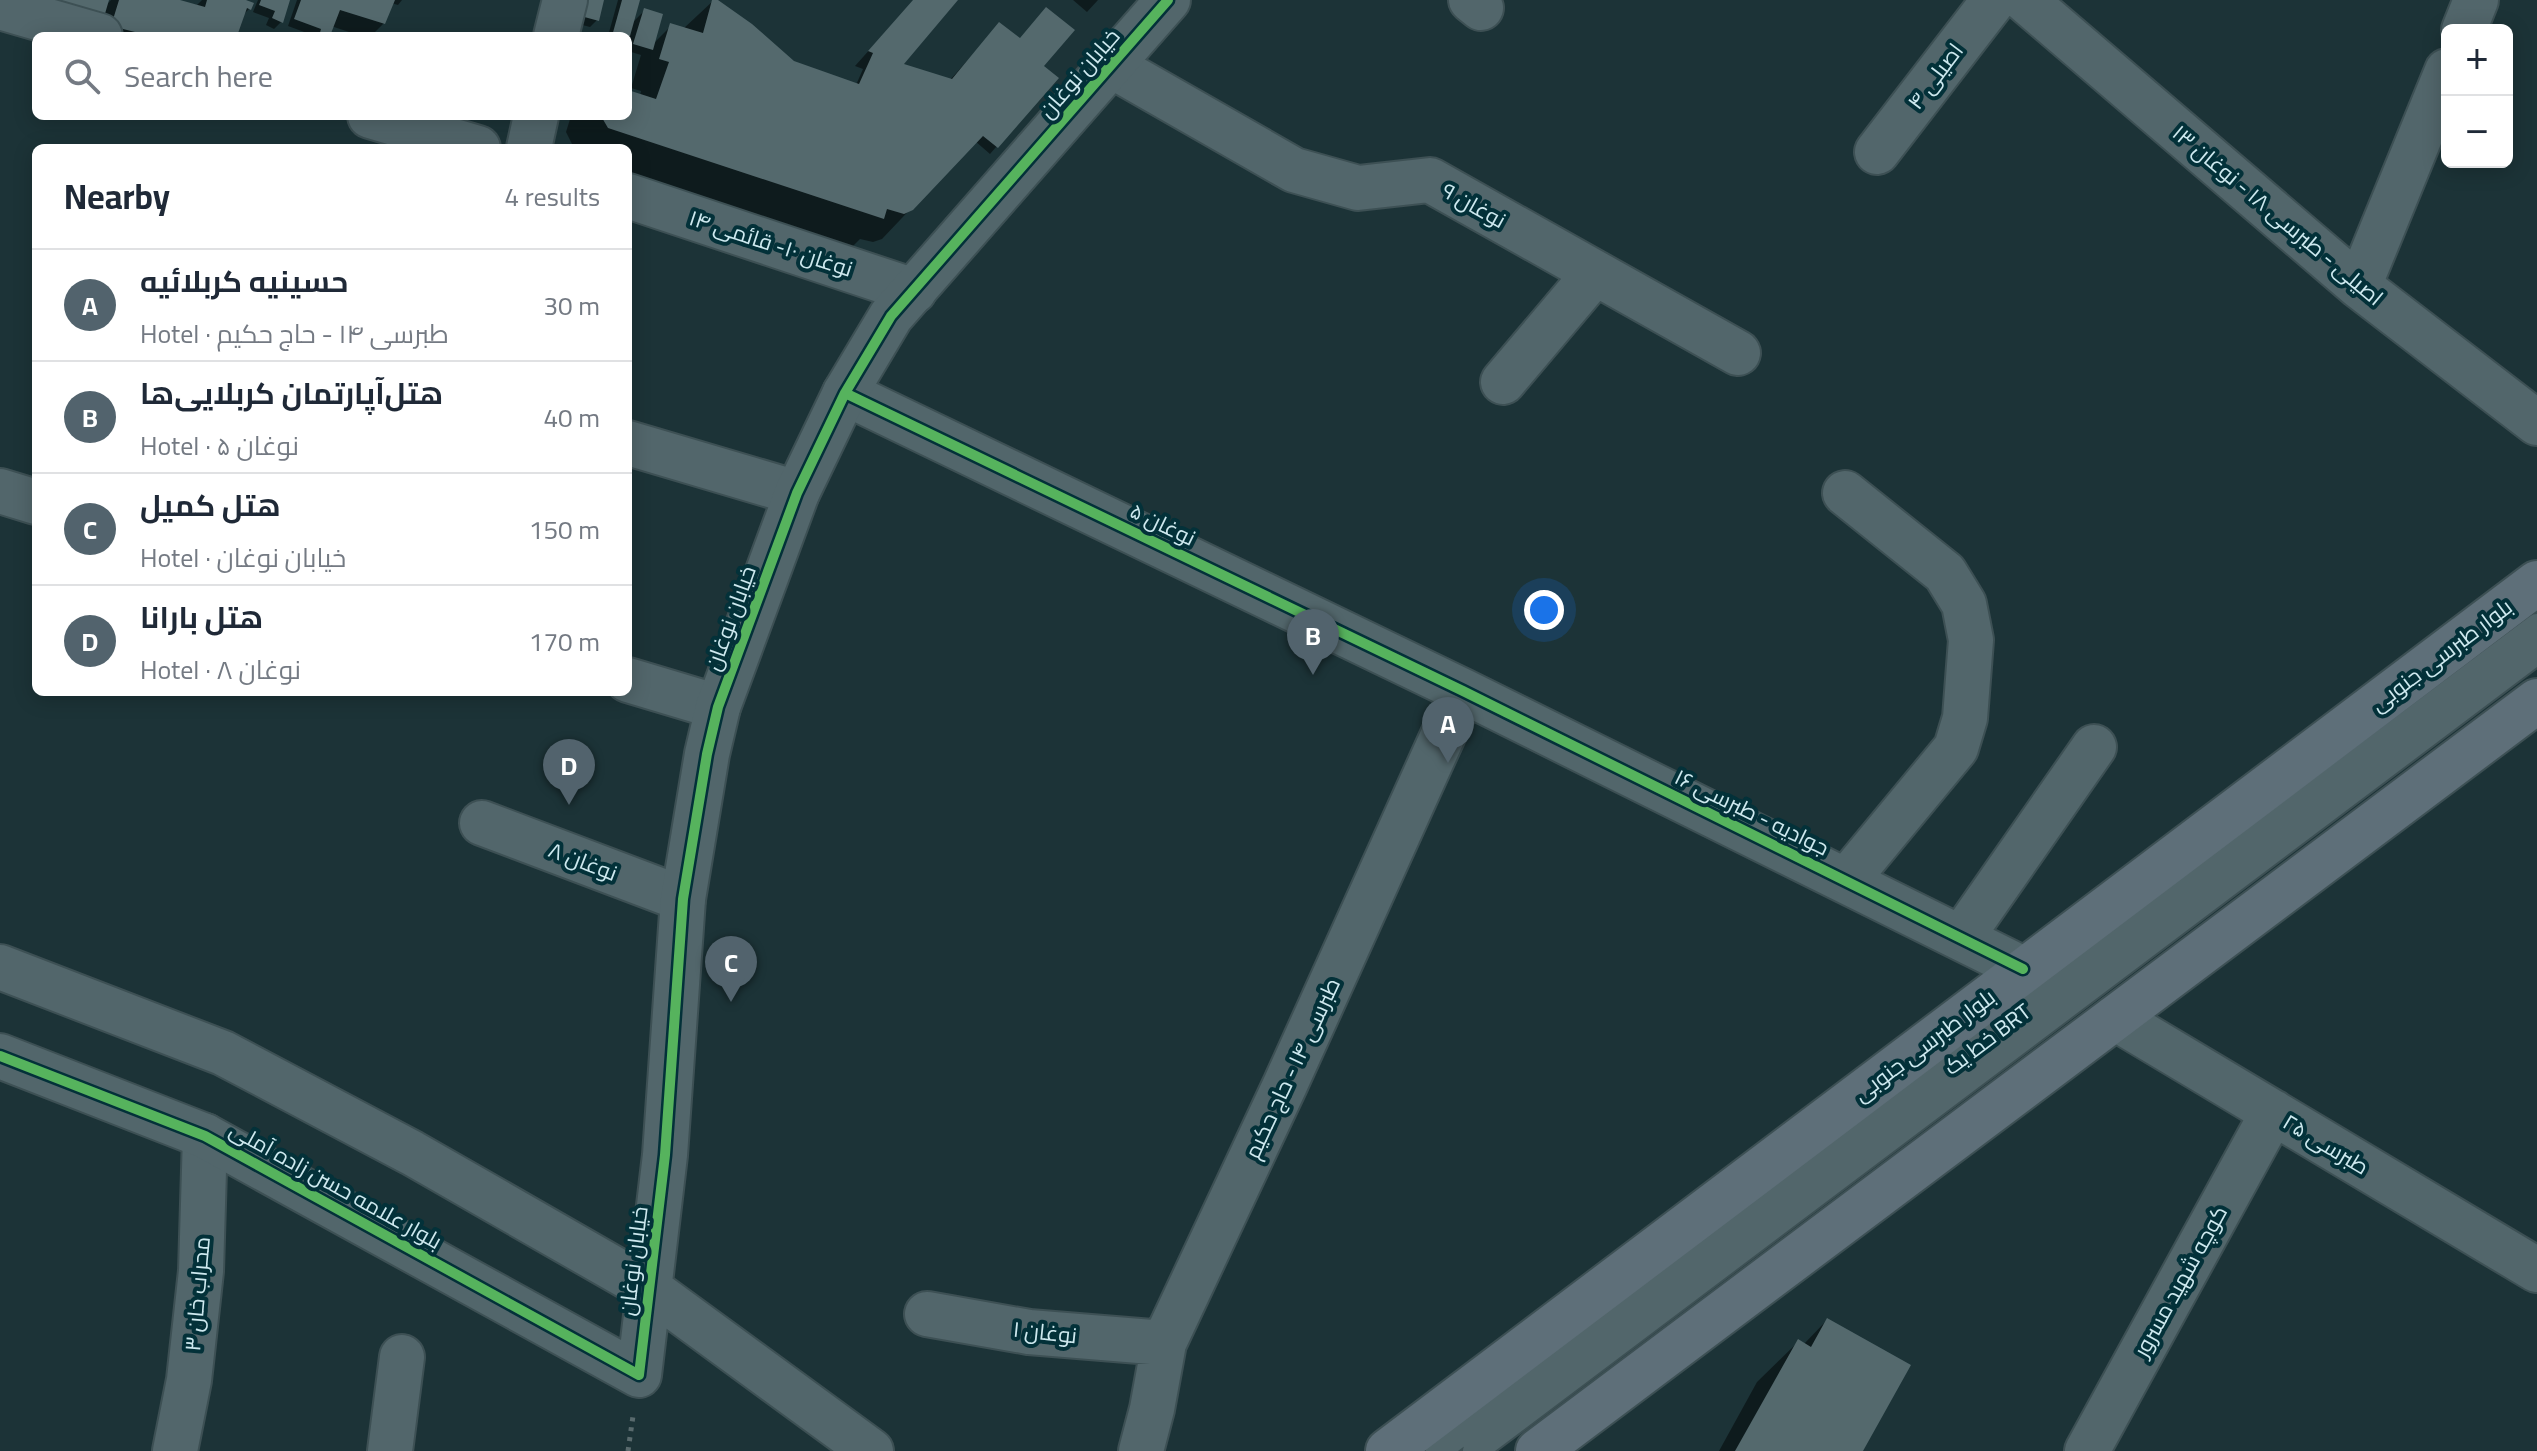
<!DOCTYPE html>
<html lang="en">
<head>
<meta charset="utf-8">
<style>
	body { margin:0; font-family:Georgia,Cairo,serif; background:#f6f6f7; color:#1f2937 }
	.controls { position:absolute; right:24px; top:24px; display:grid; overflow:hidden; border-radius:12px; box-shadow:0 4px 20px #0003 }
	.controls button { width:72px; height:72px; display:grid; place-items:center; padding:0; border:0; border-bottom:2px solid #e0e1e3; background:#fff; color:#1f2937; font:40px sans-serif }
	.you { position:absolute; left:1544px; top:610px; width:28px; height:28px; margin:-20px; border:6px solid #fff; border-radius:50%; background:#1a73e8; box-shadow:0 0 0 12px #1a73e833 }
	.badge { display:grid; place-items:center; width:52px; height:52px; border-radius:50%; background:#52636d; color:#fff; font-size:26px; font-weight:700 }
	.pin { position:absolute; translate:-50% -66px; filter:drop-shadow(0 2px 4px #0008) }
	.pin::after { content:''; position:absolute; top:42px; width:28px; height:24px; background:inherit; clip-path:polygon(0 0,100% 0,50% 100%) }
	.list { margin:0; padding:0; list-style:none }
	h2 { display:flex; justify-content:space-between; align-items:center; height:104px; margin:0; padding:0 32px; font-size:34px }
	h2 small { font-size:26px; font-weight:400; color:#747a83 }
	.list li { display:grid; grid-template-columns:52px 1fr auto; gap:24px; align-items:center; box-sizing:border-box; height:112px; padding:0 32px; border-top:2px solid #e0e1e3 }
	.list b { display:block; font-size:30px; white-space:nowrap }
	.list p { margin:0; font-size:26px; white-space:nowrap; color:#747a83 }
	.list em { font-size:26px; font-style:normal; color:#747a83 }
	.icon { flex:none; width:44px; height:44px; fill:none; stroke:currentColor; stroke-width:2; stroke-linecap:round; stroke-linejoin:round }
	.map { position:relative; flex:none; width:2537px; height:1451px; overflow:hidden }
	.search { position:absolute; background:#fff; box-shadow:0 4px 20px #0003; left:32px; top:32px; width:600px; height:88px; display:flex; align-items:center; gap:20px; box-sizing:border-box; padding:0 28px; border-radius:12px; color:#747a83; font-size:30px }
	.panel { position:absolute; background:#fff; box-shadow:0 4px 20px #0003; left:32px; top:144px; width:600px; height:552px; border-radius:12px }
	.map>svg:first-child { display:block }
</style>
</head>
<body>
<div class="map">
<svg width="2537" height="1451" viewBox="0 0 2537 1451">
	<rect width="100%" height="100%" fill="#1c3337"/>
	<!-- shadow -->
	<path fill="#0007" d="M54,0H108L106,5L111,0H173L197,5L202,0H241L250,8L242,16L235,36H99Z
		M258,0H286L281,22L274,29L266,25L269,18L253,12Z
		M297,0H402L398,5L391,3L384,23L371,36H361L331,26L328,36H315L288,26Z
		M602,0L597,20L590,27L571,22Z
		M618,0H638L632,23L644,11L653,44L671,26L683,29L714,0L793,63L856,85L863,69L855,66L914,0H955L900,65L950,80L999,25L1056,78L990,154L975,141L882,239L873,242L860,239L852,247L628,174V148H574L566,132L571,116H628V92L640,96L641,91L631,88L641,55L628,51V36H608Z
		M1073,0H1098L1087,12Z
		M1827,1320L1861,1451H1719L1757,1382L1798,1342L1803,1345Z"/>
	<!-- building -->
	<path fill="#54696d" d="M58,0H109L102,24L55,9Z
		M119,0H180L205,7L207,0H246L254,3L251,10L247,8L237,36H151L111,26Z
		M261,0H290L283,23L272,18L275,11L259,5Z
		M301,0H395L385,24L340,10L330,36H319L321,29L294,19Z
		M581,0H604L599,21L577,15Z
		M622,0H640L630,36H612Z
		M712,0H718L752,24L794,61L859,84L873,53L868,51L913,0H958L904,64L952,79L999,22L1020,38L1046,7L1075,30L1044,66L1059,78L998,148L983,136L913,210L904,214L887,209L884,219L608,128L601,116H628V90L656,99L669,62L659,59L670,23L703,33Z
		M644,8L663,14L653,50L633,44Z
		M1827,1318L1911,1365L1863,1451H1735L1798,1339L1811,1347Z"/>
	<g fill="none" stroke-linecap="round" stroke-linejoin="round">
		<defs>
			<path id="service" d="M1438,1451L2537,626
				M1475,1451L2537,652"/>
			<path id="minor" d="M1471,0L1481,8
				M2025,0L2359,286L2537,423
				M0,7L100,36
				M2464,30L2476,0
				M556,36L565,0
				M1112,66L1294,170L1358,188L1430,180L1738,353
				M370,116L478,148
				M529,148L536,116
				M1877,152L1994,0
				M628,196L914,291
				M2359,286L2447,71
				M1503,382L1595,273
				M845,393L1463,691L2023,969
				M628,443L797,493
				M0,491L36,502
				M1845,493L1945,573L1964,604L1971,640L1965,718L1956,748L1846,881
				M628,680L718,707
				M482,823L683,899
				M1961,938L2094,747
				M2115,1018L2537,1270
				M927,1314L1029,1332L1164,1343
				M175,1451L189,1380L201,1271L205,1136
				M390,1451L402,1357
				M1141,1451L1152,1409L1164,1343L1285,1085L1463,691
				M2087,1451L2273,1112"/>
			<path id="tertiary" d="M0,967L223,1053L412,1153L651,1290L871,1451
				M0,1056L205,1136L639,1375L665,1155L683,899L707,754L718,707L797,493L845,393L891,316L1168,0"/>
			<path id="primary" d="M1388,1451L2537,583
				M1538,1451L2537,701"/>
		</defs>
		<!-- service casing -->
		<use href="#service" stroke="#3d5054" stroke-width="28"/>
		<!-- minor casing -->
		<use href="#minor" stroke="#3d5054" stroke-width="48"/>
		<!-- tertiary casing -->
		<use href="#tertiary" stroke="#3d5054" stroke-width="48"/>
		<!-- primary casing -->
		<use href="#primary" stroke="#3d5054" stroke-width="48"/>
		<!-- path -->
		<path stroke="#596a6d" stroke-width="5" stroke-dasharray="4 6" stroke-linecap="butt" d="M628,1451L633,1416"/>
		<!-- service -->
		<use href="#service" stroke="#52666b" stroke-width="24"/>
		<!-- minor -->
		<use href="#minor" stroke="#52666b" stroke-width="44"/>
		<!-- tertiary -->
		<use href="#tertiary" stroke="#52666b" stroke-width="44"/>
		<!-- primary -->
		<use href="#primary" stroke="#5e6f79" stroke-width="44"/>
		<defs>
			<path id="cycleway" d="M845,393L1463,691L2023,969
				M0,1056L205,1136L639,1375L665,1155L683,899L707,754L718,707L797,493L845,393L891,316L1168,0"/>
		</defs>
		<!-- cycleway casing -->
		<use href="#cycleway" stroke="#033139" stroke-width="15"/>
		<!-- cycleway -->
		<use href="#cycleway" stroke="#56b35d" stroke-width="10"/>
	</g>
	<g text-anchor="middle" stroke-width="8" stroke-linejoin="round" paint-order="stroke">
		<!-- street labels -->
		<g font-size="22" fill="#cee9ef" stroke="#033139">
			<text transform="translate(1079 73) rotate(-49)" y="8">خیابان نوغان</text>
			<text transform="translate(1935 76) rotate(-53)" y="8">اصیلی ۴</text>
			<text transform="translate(1474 205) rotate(29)" y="8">نوغان ۹</text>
			<text transform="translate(2278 215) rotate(40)" y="8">اصیلی - طبرسی ۱۸ - نوغان ۱۳</text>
			<text transform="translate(771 243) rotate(18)" y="8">نوغان ۱۰- قائمی ۱۴</text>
			<text transform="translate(1163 524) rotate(26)" y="8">نوغان ۵</text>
			<text transform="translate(730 618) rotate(-70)" y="8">خیابان نوغان</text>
			<text transform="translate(2441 655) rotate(-37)" y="8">بلوار طبرسی جنوبی</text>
			<text transform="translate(1752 812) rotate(26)" y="8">جوادیه - طبرسی ۱۶</text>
			<text transform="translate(583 861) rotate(21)" y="8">نوغان ۸</text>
			<text transform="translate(1987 1039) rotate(-37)" y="8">خط یک BRT</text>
			<text transform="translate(1924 1045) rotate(-37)" y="8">بلوار طبرسی جنوبی</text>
			<text transform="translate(1292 1068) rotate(-65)" y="8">طبرسی ۱۴ - حاج حکیم</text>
			<text transform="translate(2326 1144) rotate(31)" y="8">طبرسی ۲۵</text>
			<text transform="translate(336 1185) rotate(29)" y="8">بلوار علامه حسن زاده آملی</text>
			<text transform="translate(633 1261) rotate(-83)" y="8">خیابان نوغان</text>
			<text transform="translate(2180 1281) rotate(-61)" y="8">کوچه شهید مسرور</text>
			<text transform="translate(197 1294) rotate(-85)" y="8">محراب خان ۳</text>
			<text transform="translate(1045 1332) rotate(6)" y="8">نوغان ۱</text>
		</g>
	</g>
</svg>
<div class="controls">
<button>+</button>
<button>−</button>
</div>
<div class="you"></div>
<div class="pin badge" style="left:1448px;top:763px">A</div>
<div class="pin badge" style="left:1313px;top:675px">B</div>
<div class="pin badge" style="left:731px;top:1002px">C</div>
<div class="pin badge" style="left:569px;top:805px">D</div>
<div class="search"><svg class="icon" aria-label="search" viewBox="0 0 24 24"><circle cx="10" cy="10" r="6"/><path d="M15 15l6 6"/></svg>Search here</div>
<section class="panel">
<h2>Nearby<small>4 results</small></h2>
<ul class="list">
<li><span class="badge">A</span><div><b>حسینیه کربلائیه</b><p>Hotel · طبرسی ۱۴ - حاج حکیم</p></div><em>30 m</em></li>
<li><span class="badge">B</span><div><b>هتل‌آپارتمان کربلایی‌ها</b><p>Hotel · نوغان ۵</p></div><em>40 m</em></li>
<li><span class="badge">C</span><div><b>هتل کمیل</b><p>Hotel · خیابان نوغان</p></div><em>150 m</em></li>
<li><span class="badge">D</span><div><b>هتل بارانا</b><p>Hotel · نوغان ۸</p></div><em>170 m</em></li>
</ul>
</section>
</div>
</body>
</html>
